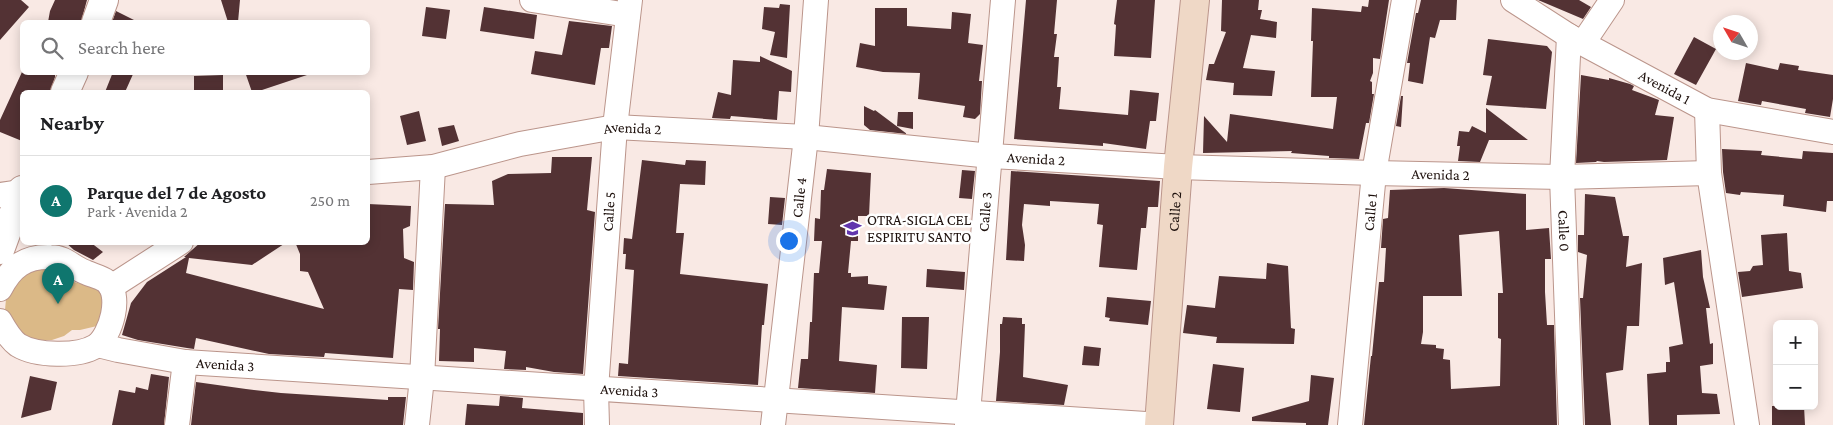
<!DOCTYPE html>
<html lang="en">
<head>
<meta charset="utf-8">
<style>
	body { margin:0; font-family:"Crimson Pro",serif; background:#f2f2f2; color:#202124 }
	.controls { position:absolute; right:15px; bottom:15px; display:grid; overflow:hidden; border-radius:8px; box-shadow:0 2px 12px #0003 }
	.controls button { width:45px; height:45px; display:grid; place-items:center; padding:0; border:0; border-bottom:1px solid #e0e0e0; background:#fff; color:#202124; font:25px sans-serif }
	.compass { position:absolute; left:1713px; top:15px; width:45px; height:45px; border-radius:50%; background:#fff; box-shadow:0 2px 12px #0003; rotate:309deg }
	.you { position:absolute; left:788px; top:240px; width:18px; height:18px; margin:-12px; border:4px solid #fff; border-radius:50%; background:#1a73e8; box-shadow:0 0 0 8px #1a73e833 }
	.badge { display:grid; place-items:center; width:32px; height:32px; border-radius:50%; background:#0f766e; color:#fff; font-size:16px; font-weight:700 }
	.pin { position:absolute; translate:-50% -41px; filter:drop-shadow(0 1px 2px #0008) }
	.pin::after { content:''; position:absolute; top:26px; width:18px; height:15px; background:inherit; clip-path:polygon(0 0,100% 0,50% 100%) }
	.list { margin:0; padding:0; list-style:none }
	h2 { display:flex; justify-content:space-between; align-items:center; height:65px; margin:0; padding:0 20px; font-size:21px }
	h2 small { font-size:16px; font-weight:400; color:#757577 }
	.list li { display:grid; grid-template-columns:32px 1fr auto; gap:15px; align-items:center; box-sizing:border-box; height:90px; padding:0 20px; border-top:1px solid #e0e0e0 }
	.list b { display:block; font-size:19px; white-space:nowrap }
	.list p { margin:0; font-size:16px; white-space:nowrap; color:#757577 }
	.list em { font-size:16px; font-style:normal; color:#757577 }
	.icon { flex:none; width:28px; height:28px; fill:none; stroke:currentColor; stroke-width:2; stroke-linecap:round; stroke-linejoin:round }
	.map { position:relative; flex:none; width:1833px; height:425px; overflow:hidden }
	.search { position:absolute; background:#fff; box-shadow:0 2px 12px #0003; left:20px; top:20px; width:350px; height:55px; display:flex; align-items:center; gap:12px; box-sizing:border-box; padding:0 18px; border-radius:8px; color:#757577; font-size:19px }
	.panel { position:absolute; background:#fff; box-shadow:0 2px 12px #0003; left:20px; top:90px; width:350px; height:155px; border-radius:8px }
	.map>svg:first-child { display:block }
</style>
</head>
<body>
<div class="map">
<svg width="1833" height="425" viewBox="0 0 1833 425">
	<rect width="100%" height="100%" fill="#f9e9e4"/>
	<!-- green -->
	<path fill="#dbb987" d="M27,269H54L74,282L109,291L97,326L80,330H72L64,336L52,340H36L20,333L5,310L6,299Z"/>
	<!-- building -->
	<path fill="#533234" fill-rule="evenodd" d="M0,0H21L29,7L0,40Z
		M55,0H87L81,22H48L50,11Z
		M221,0H240L238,22H228Z
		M1026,0H1057L1054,34H1057L1054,57H1059L1057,87H1061L1059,109L1128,115L1130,90L1159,93L1156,121H1150L1146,149L1103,143V146L1014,139Z
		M1117,0H1155L1151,58L1114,56L1116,25L1114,24Z
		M1222,0H1259L1258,10H1262L1260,19L1277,22L1276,38L1251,35L1243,68L1275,71L1272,96L1233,95L1234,83L1206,80L1209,64H1214L1226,32L1221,31Z
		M1369,0H1389L1380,59L1373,58V73L1370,81L1372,82V94H1374L1369,123H1366L1359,159L1329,158V156L1291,153L1292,151L1203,153L1204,116L1227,142L1230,114L1333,129L1337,97H1311L1313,41H1311L1312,8L1361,12L1362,6L1368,7Z
		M1421,0H1457L1456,20H1440L1435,38L1430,37L1423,84L1408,81L1410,63H1407L1416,13H1418Z
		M1538,0H1579L1591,7L1583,19Z
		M780,4L790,5L787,58L770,55L775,32L762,29L764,7L779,8Z
		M426,7L450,10L446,39L422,36Z
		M484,7L537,15L534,39L480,31Z
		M875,8H907V26L951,29L952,12L971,14L968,43L983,45L979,81H982L980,114L975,119L963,117L965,106L918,99L920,73L883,72L856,67L860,43L875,46Z
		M116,11L138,22H112Z
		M569,21L612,26L609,48H601L595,85L531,74L535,51L562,55Z
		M1694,37L1716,49L1696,85L1674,74Z
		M1488,39L1547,46L1552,52L1546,109L1486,105L1492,76L1483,75Z
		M760,56L792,71L791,92L779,91L777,120L731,116L730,119L712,118L718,92L731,95L733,60L760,62Z
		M1746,63L1778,70L1780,63L1799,66L1798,70L1833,75V99L1830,117L1805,113L1806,109L1762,101L1761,105L1738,101Z
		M22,72H55V77L50,92H22V141L0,132V120Z
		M113,72H134L125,92H105Z
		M245,72H306L307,75L256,92H252Z
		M223,75V92H194V76Z
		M1581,75L1609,80V78L1630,84L1634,86L1632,90L1659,100L1655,115L1674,117L1667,160L1604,162L1597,161L1596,162L1576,163Z
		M1401,96H1403L1401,127L1396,126Z
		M864,106L874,111L875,110L907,134L870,130L864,125Z
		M1486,108L1528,140H1489L1480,162L1458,161L1460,146H1457L1459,131L1469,132L1472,126L1486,133Z
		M419,111L426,141L407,145L400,116Z
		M898,112H913V129L897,126Z
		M454,125L459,141L442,146L438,128Z
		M1722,149L1762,151L1761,155L1802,159L1803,151L1833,153V201H1827L1826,212L1783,206L1784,195L1741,192L1740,195L1726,193L1723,172Z
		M552,157H592L587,210L595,212L583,374L554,372L526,367V370L504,369L506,351L474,348V362L439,361L440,329H438L445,204L494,205L492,181L508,174L551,173Z
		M642,160L685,165L686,160L706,161L705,185L680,184L676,233H684L680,274L768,284L764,325H762L758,385L618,376L619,363L628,364L634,270L625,269L626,254H623L624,238L632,239Z
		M827,169L871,173L869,216H858V241H851L848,273H851V277L868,276V284L887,286L884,310L842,307L839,361L877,365L875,393L798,388L801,359H808L810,322H812L814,273H819L822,241H814L815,218L820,219L821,190H824Z
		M962,170L975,171L972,199L959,198Z
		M1011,171L1160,181L1158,207H1148L1146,228H1141L1137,270L1099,267L1103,225L1097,224L1099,204L1050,201V206L1024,204L1022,225L1025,245L1024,261L1006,260Z
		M1444,188L1526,194V230L1549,228L1551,259H1545V292L1547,325H1554L1557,425H1364L1371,356H1372L1379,282H1384L1386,248H1381L1383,219L1388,218L1390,190ZM1499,231L1503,293H1498V338L1501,339L1500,386L1451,389L1450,360L1443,359L1444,349L1436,348V345L1421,344L1423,332V296H1462L1459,235Z
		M1585,194L1615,197L1623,236H1629L1626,267L1642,263L1639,326H1627L1623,370L1606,373L1611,425H1585L1580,298H1583L1587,255L1578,252V235H1584Z
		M770,197L785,198L782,225L768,224Z
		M368,204L411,206L410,226L403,229L404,258L414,262L413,290L399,289L393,358L325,353L324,357L269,354L196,338L194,349L187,348L138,340L122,335L131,303L147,282L186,257H184L201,242H287L252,265L189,258L186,273L324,309L308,272L300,271V254L295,242H368Z
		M1787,233L1789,271L1801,273L1803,288L1742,297L1738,272L1750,271L1753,266L1763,265L1761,235Z
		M65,242H90L103,252L93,260L74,250Z
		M1701,250L1703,277L1710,308H1706L1710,344L1713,343V364L1700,366L1702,393L1717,394L1720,414L1677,415V425H1649L1647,374L1666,372V362H1670L1669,347L1683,344L1674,282L1665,285L1663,258Z
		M1267,263L1288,266L1291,328L1295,329L1294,344L1216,343L1217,337L1183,333L1187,305L1215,308L1219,276L1266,279Z
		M927,269L965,272L964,290L926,287Z
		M1107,297L1151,301L1148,325L1109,321L1110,318L1105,317Z
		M902,317H929L927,369L901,368Z
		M1003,317L1022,318V324H1025L1023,377L1068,385L1064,405L996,401L1000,352V324H1002Z
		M1084,346L1101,348L1099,366L1082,365Z
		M1213,364L1244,368L1240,412L1207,409Z
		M151,374L169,377L164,425H112L119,390L135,393L136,387L148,390Z
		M1311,375L1334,378L1328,425H1306V423L1252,421V417L1309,401Z
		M30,376L57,382L51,410L21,418Z
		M196,382L246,389L281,393L388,400V397H406L403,425H191Z
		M500,396L523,398L522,408L583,413V425H465L467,404L499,406Z
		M1772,406H1804L1805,425H1772Z"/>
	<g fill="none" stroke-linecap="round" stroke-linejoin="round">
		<defs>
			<g id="minor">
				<path d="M532,0L628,15"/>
				<path id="s1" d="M1513,0L1569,36L1707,110L1833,132"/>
				<path id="s2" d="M1569,36L1562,177L1571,425"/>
				<path d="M1583,43L1612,0"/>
				<path d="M1707,110L1709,173L1747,425"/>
				<path id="s3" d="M368,172L433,167L520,144L615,127L806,137L991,156L1178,167L1374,173L1562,177L1709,173"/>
				<path d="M0,195L21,192L22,194"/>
				<path d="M111,287L181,242"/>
				<path d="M0,289C11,267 25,256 51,257C65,257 73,268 85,272C91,275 101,277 106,281C123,294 111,336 96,346C78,357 36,356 18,345C10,339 5,330 0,321"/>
				<path id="s4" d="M98,345L118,350L185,362L1161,425"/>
				<path d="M177,425L185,362"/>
				<path d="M417,425L422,378L433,167"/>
				<path id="s5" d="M597,425L596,389L615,127L630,0"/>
				<path id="s6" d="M773,425L806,137L816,0"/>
				<path id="s7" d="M967,425L1003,0"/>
				<path id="s8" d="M1350,425L1374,173L1404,0"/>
			</g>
			<path id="tertiary" d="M96,22L104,0
				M65,92L74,72
				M0,250L22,190"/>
			<g id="secondary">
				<path id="s9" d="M1159,425L1178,167L1195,0"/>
			</g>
		</defs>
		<!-- minor casing -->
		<use href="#minor" stroke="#bb958b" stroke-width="26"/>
		<!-- tertiary casing -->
		<use href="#tertiary" stroke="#bb958b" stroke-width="30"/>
		<!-- secondary casing -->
		<use href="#secondary" stroke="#bb958b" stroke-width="30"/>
		<!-- minor -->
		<use href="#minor" stroke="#fff" stroke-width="24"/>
		<!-- tertiary -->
		<use href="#tertiary" stroke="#fff" stroke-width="28"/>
		<!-- secondary -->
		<use href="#secondary" stroke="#efd8c6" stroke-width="28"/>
	</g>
	<!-- icons -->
	<defs>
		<symbol id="school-bare" viewBox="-9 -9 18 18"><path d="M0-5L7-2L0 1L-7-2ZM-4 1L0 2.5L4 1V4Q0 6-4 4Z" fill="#6135ad" stroke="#fff" stroke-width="2.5" paint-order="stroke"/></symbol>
	</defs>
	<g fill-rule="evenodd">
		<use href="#school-bare" x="840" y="216" width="25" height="25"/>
	</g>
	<g text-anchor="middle" stroke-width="5" stroke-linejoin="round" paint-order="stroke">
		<!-- street labels -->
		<g font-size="15" fill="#1e110d" stroke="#fff">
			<text dy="5" stroke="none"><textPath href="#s1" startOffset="175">Avenida 1</textPath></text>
			<text dy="5" stroke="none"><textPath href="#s3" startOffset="269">Avenida 2</textPath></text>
			<text dy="5" stroke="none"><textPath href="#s3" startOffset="674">Avenida 2</textPath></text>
			<text dy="5" stroke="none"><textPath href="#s3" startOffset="1079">Avenida 2</textPath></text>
			<text dy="5" stroke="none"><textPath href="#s6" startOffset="229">Calle 4</textPath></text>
			<text dy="5" stroke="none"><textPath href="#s5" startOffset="214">Calle 5</textPath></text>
			<text dy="5" stroke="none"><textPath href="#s9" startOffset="214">Calle 2</textPath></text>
			<text dy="5" stroke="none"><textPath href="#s8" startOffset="214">Calle 1</textPath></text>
			<text dy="5" stroke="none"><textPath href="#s7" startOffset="214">Calle 3</textPath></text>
			<text dy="5" stroke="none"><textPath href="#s2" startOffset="195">Calle 0</textPath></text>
			<text dy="5" stroke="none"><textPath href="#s4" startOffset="129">Avenida 3</textPath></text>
			<text dy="5" stroke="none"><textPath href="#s4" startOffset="534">Avenida 3</textPath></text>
		</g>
		<!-- poi labels -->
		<g font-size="15" fill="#1e110d" stroke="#fff" text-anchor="start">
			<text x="867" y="225">OTRA-SIGLA CEL<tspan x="867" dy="17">ESPIRITU SANTO</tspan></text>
		</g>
	</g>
</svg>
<div class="controls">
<button>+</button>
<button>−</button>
</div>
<svg class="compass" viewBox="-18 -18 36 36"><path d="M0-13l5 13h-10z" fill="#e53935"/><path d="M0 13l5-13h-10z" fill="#757577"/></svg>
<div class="you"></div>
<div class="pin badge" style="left:58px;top:304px">A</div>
<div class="search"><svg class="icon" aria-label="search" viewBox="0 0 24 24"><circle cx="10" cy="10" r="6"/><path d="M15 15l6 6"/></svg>Search here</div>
<section class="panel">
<h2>Nearby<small></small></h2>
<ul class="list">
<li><span class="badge">A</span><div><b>Parque del 7 de Agosto</b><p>Park · Avenida 2</p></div><em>250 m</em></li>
</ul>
</section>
</div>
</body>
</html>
